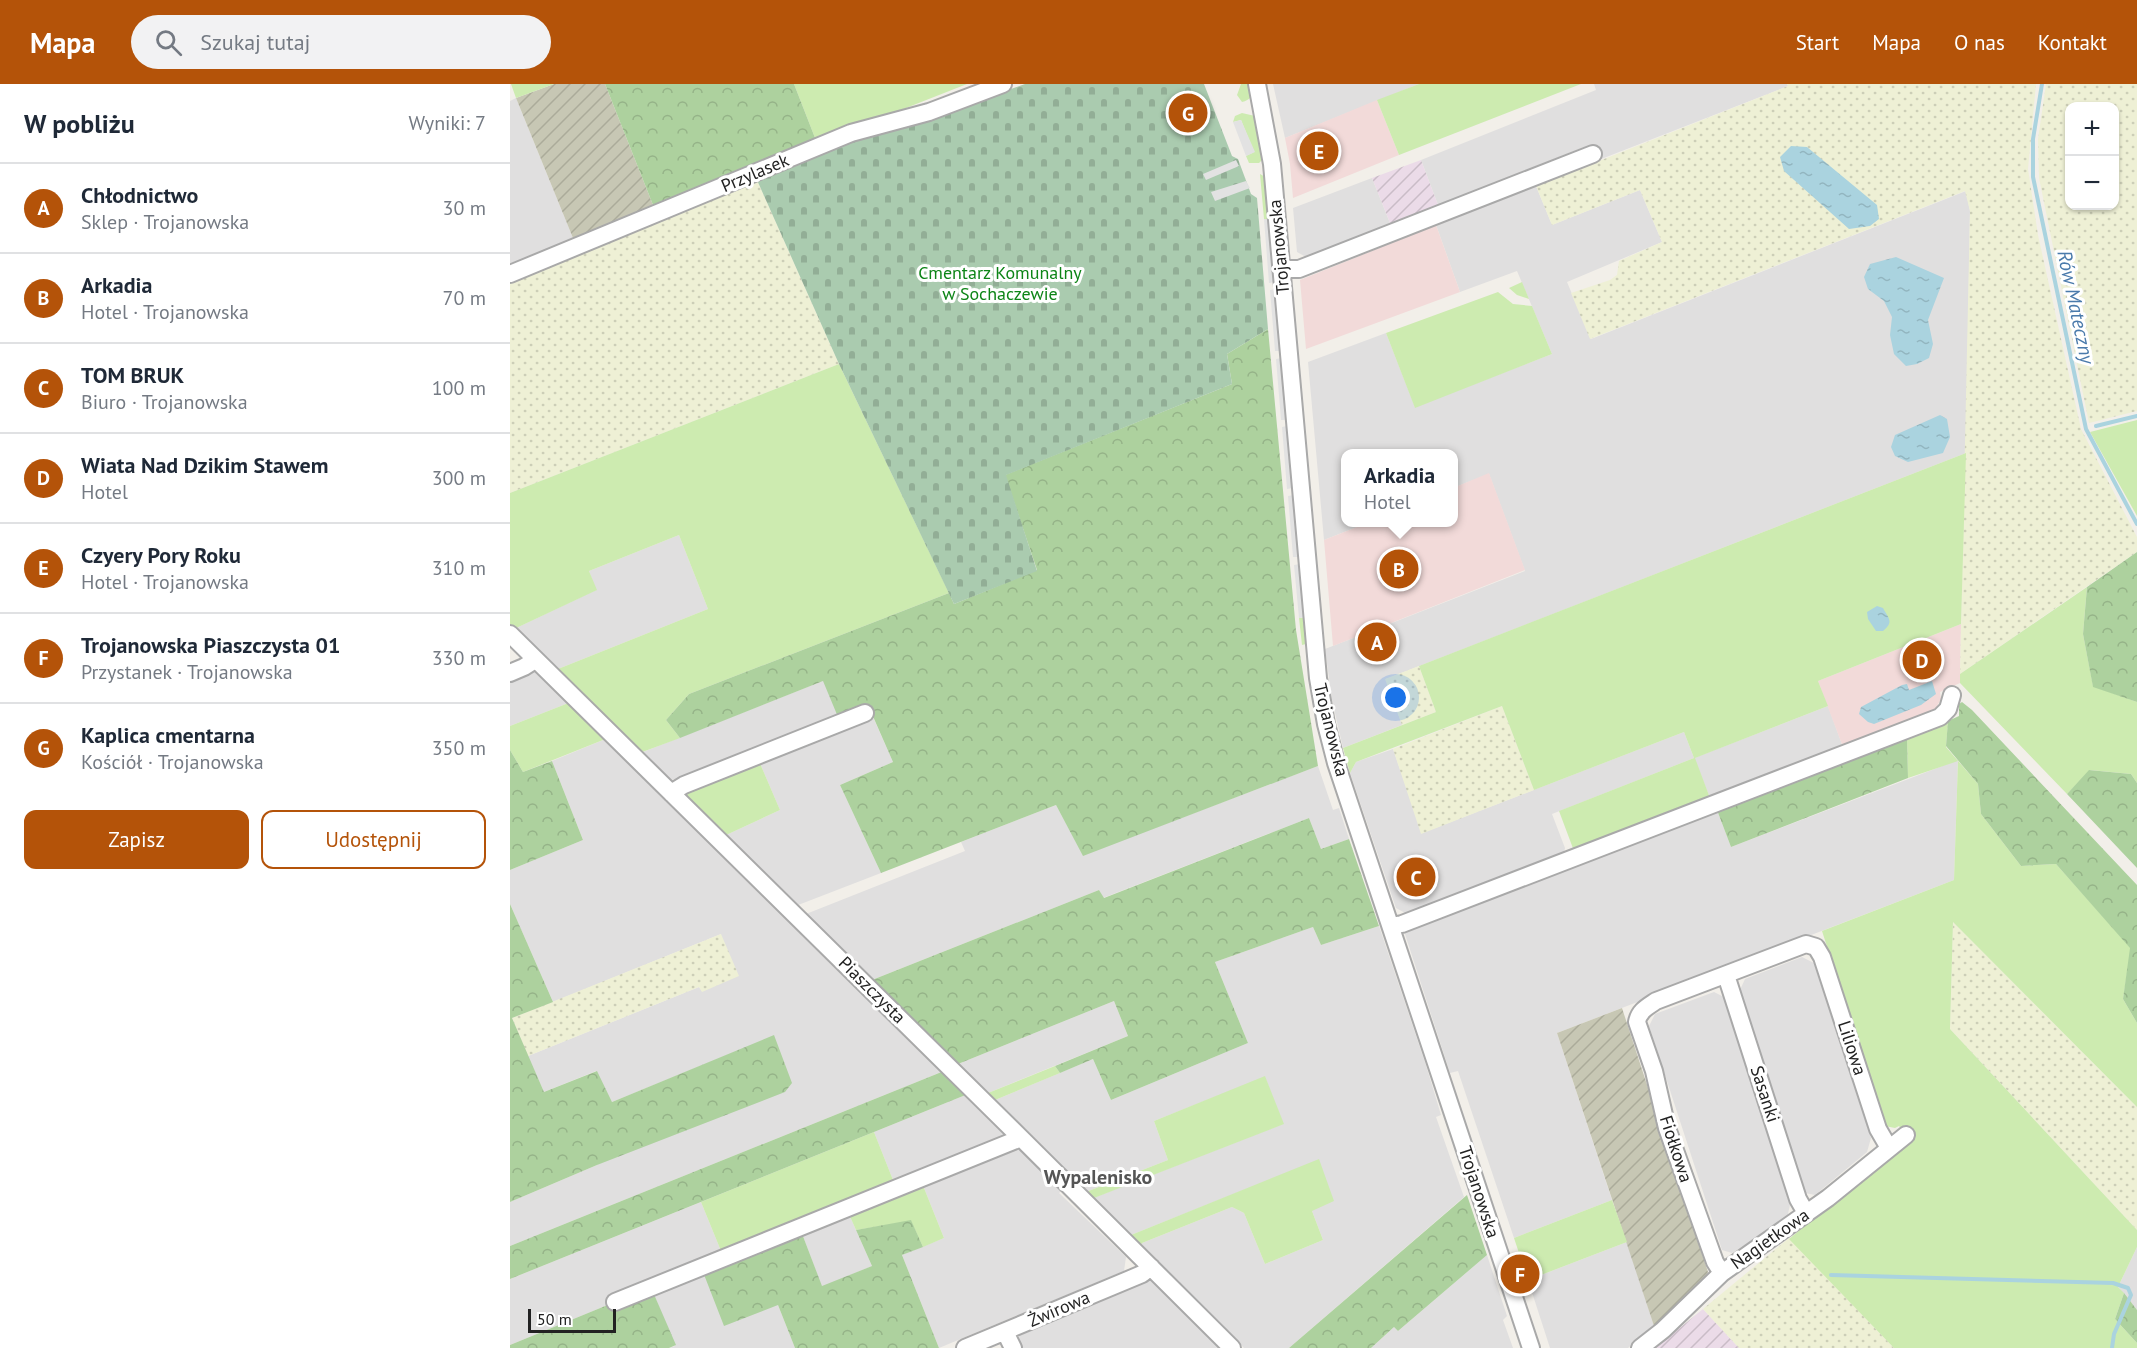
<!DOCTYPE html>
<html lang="pl">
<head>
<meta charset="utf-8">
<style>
	body { margin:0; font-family:"PT Sans",sans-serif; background:#f2f2f3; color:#1f2937 }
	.controls { position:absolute; right:18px; top:18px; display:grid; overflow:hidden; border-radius:12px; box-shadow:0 2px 4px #0004 }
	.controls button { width:54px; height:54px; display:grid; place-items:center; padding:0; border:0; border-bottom:2px solid #e0e1e3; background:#fff; color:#1f2937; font:30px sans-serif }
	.scale { position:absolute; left:18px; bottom:15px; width:88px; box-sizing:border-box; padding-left:6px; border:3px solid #222; border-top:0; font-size:16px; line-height:21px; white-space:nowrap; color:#222; -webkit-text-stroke:4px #fff; paint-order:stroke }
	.you { position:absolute; left:886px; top:614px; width:21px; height:21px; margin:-15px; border:4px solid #fff; border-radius:50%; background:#1a73e8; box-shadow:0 0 0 9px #1a73e833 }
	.badge { display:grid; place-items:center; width:39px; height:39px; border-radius:50%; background:#b45309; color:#fff; font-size:20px; font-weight:700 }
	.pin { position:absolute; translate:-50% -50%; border:3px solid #fff; box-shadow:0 2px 6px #0006 }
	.popup { position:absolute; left:831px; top:365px; width:117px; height:78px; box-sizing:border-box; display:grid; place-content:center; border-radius:12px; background:#fff; filter:drop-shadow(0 2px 4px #0005); font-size:20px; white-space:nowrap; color:#747a83 }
	.popup b { font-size:22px; color:#1f2937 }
	.popup::after { content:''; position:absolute; left:50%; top:100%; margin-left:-12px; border:12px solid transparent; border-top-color:#fff }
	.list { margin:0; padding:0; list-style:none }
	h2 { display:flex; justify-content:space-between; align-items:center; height:78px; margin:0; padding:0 24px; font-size:26px }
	h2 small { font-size:20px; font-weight:400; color:#747a83 }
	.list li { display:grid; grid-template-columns:39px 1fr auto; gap:18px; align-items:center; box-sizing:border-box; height:90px; padding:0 24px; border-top:2px solid #e0e1e3 }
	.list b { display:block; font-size:22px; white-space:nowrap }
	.list p { margin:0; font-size:20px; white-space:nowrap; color:#747a83 }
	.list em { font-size:20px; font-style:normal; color:#747a83 }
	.actions { display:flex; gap:12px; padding:18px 24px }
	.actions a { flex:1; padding:14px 0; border:2px solid #b45309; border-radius:12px; text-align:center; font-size:21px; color:#b45309 }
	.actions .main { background:#b45309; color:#fff }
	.icon { flex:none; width:33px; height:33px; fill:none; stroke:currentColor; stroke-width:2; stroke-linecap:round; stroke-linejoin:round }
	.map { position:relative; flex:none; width:1627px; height:1264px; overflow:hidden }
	header { display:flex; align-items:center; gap:36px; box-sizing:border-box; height:84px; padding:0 30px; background:#b45309; color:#fff }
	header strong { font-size:28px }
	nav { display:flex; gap:33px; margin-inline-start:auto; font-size:21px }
	.search { width:420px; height:54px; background:#f2f2f3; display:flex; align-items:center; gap:15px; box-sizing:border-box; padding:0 21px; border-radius:33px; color:#747a83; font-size:22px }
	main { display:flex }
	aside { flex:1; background:#fff }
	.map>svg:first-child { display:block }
</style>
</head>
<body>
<header>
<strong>Mapa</strong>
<div class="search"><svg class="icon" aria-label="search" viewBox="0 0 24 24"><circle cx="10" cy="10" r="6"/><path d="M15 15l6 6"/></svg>Szukaj tutaj</div>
<nav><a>Start</a><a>Mapa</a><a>O nas</a><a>Kontakt</a></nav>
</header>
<main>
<aside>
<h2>W pobliżu<small>Wyniki: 7</small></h2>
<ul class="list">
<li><span class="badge">A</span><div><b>Chłodnictwo</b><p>Sklep · Trojanowska</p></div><em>30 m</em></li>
<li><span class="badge">B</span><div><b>Arkadia</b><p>Hotel · Trojanowska</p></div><em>70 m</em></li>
<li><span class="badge">C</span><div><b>TOM BRUK</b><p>Biuro · Trojanowska</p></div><em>100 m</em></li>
<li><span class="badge">D</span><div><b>Wiata Nad Dzikim Stawem</b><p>Hotel</p></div><em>300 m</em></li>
<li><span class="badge">E</span><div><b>Czyery Pory Roku</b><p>Hotel · Trojanowska</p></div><em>310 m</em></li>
<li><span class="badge">F</span><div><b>Trojanowska Piaszczysta 01</b><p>Przystanek · Trojanowska</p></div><em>330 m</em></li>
<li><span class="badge">G</span><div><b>Kaplica cmentarna</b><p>Kościół · Trojanowska</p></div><em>350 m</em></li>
</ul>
<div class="actions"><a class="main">Zapisz</a><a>Udostępnij</a></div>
</aside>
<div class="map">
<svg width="1627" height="1264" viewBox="0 0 1627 1264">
	<defs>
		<pattern id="industrial-furrows" width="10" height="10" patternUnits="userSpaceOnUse" patternTransform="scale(1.5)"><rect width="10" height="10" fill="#ebdbe8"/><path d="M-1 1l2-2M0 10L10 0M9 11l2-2" fill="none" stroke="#c9bcc7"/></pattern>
		<pattern id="construction-furrows" width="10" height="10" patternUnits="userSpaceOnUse" patternTransform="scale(1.5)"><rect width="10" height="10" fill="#c7c7b4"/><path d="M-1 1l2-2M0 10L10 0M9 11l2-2" fill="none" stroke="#abab9a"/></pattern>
		<pattern id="farmland-dots" width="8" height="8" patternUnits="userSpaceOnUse" patternTransform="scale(1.5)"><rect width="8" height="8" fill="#eef0d5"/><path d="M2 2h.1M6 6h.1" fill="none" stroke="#ccceb7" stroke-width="1.8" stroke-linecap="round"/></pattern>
		<pattern id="forest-crowns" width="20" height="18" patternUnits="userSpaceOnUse" patternTransform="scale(1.5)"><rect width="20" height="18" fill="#add19e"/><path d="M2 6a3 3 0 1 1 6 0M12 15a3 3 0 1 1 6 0" fill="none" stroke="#95b388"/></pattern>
		<pattern id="cemetery-stones" width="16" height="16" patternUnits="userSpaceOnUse" patternTransform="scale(1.5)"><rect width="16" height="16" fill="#aacbaf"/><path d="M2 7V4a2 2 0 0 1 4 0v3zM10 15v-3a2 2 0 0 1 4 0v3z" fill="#92ae96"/></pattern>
		<pattern id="water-ripples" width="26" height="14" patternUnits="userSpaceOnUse" patternTransform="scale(1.5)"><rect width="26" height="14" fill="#aad3df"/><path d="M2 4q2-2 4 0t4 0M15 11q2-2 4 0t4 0" fill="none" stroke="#92b5bf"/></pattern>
	</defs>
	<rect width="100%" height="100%" fill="#f2efe9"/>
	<!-- residential -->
	<path fill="#e0dfdf" d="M763,0H909L775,54Z
		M1084,0H1277L1278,2L1081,79L1074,63L928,121L911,76L1086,6Z
		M6,14L65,159L0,185V17Z
		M862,94L880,139L796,173L787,168L783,124Z
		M1026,102L1042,141L1130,106L1152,158L1057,198L1081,255L1456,107L1460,127L1456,369L876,595L892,641L833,664L822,616L815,565L1015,487L979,390L943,404V370H835V438L857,439L814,456L798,278L876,249L905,323L1042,270L1007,187L950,208L926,141Z
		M169,451L198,525L43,587L2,546L86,506L79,487Z
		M457,540L328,633L157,698L128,670Z
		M26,584L61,618L0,642V594Z
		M1318,622L1333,663L1200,714L1184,674L1042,730L1055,764L1053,772L897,830L886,824L840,689L846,678L883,665L912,749L1174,648L1184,674Z
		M363,633L383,678L330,701L371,789L283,823L214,752L270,726L249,677Z
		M98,654L434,987L0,1162V1118L87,1081L264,952L102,1018L86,987L34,1008L18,972L189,903L192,907L211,850L43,918L0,820V786L73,756L42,677Z
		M1448,676L1444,796L1047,949L1102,1116L1004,1154L948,987L940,989L894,847L1207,726L1221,763Z
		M808,682L823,726L829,724L839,755L811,765L799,734L593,814L589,806L362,896L296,830L455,767L451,758L546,721L573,771Z
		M869,842L916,981L931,1031L926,1033L954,1113L779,1264H734L631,1161L632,1159L722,1123L734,1129L755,1180L813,1156L802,1127L809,1076L621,1151L583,1114L773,1040L755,993L644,1037L658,1076L576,1108L485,1016L583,975L601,1016L738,959L705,878L803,843L811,861Z
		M1292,873L1304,879L1361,1054L1357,1068L1305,1111L1295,1109L1230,906L1235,895Z
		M1204,908L1214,913L1280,1121L1277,1134L1222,1169L1212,1166L1139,942L1145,930Z
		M604,917L618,952L478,1009L448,980Z
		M458,1010L502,1052L383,1096L364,1048Z
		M510,1061L554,1105L549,1109L616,1173L614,1187L429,1264L392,1171L434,1154L412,1099Z
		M191,1118L211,1167L100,1220L0,1261V1195Z
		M338,1128L362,1182L312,1203L291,1147Z
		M1117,1158L1144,1242L1118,1264H1040L1018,1196Z
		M1627,1163V1226L1608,1203Z
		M977,1171L997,1232L993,1236L1003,1264H861L884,1243L888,1247Z
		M193,1188L268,1221L285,1264H159L165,1262L143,1208Z
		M642,1193L713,1264H506L502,1255Z"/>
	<!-- commercial -->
	<path fill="#f2dad9" d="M867,16L889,71L783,114L780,80L775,54Z
		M926,141L950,208L796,265L790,196Z
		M979,389L1015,486L823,562L814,456L857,439L943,438V404Z
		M1451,540L1450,599L1430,608L1431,615L1424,628L1333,663L1308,597Z"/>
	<!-- industrial -->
	<path fill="url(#industrial-furrows)" d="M911,76L928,121L880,139L862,94Z
		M1193,1225L1229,1264H1145Z"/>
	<!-- construction -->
	<path fill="url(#construction-furrows)" d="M44,0H95L145,126L65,159L6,14Z
		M1112,924L1198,1188L1193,1202L1144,1242L1047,949Z"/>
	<!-- farmland -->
	<path fill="url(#farmland-dots)" fill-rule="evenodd" d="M1277,0H1526L1518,85L1528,151L1571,345L1627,453V468L1450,590L1460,127L1455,107L1080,255L1061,209L1100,196L1107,191L1109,177L1152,158L1130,106L1042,141L1026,102L1278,2Z
		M1536,0H1627V327L1579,339L1529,94L1528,55ZM1560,22H1604V122H1560Z
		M247,96L329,280L0,409V195Z
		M909,582L926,628L892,641L875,595Z
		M992,622L1024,706L911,750L883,665Z
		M1443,838L1627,1023V1146L1440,945Z
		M211,850L229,892L192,908L189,903L18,972L2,934Z
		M1279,1154L1384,1264H1229L1193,1225Z"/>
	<!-- grass -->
	<path fill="#cdebb0" d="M1,0H44L6,14Z
		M284,0H457L307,59Z
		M731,0H742C743,10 743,15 732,18L727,11Z
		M909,0H1071L889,71L867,16Z
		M732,29L745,32L755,73L749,79H739L736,72L744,68L731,36L723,38L725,32Z
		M750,90L757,94L759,135H754Z
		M1012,198L1019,215L1007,211L999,204Z
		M988,208L1003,220L1022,222L1042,270L905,324L876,249Z
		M329,280L439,509L179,610L156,636L170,654L127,670L43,587L198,525L169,451L79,487L87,506L2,546L0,544V409Z
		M1627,336V432L1580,348Z
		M1456,369L1451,540L1308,597L1318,622L1185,674L1200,714L1064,767L1049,727L1184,674L1174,648L1024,706L992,622L846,678L840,689L833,664L926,628L909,582Z
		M1577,503L1573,550L1583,602L1627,618V699L1621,690L1580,686L1557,710L1450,599V590Z
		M797,533L796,560L792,561L789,534Z
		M61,618L98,654L13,688L0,666V642Z
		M1438,637L1436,663L1468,700L1471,730L1511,782L1546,780L1621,864L1613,915L1627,939V1023L1443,838L1440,945L1627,1146V1163L1608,1203L1614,1209L1605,1235L1627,1259V1264H1384L1279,1155L1400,1055L1389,1042L1385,1044L1375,1042L1312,847L1444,796L1448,677L1398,694L1397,652Z
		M249,677L270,726L214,752L176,713L180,706Z
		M545,982L550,989L485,1016L478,1009Z
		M755,992L774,1040L584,1114L576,1108L658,1076L644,1037Z
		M364,1048L383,1096L211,1167L191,1118Z
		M809,1075L824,1117L802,1127L813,1156L755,1180L734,1129L722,1123L632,1159L631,1161L621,1151Z
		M412,1099L434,1154L413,1163L401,1137L346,1146L338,1128Z
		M1102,1116L1117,1158L1018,1196L1004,1154Z"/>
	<!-- forest -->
	<path fill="url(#forest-crowns)" d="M95,0H284L307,59L145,126Z
		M758,245L786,546L808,682L573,772L546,721L371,789L330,701L383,678L358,621L328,633L313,597L170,654L156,636L179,610L439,509L444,520L527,486L495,391L722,300L717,270Z
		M1627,468V618L1583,603L1573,550L1577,503Z
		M1452,618L1462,626L1627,801V939L1613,915L1620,864L1546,780L1511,782L1471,730L1468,700L1436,662L1438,637L1449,632V620Z
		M1397,652L1398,694L1221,763L1207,726Z
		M0,666L13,688L42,677L73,756L0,786Z
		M1579,686L1621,690L1627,699V784L1557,710Z
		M799,734L811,765L839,755L869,842L811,861L803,843L705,878L738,959L601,1016L583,975L550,989L545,982L618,952L604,917L448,980L362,896L589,806L594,814Z
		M0,820L43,918L2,934L34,1008L87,987L102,1018L264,951L282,999L275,1008L87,1081L0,1118Z
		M434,987L458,1010L0,1195V1162Z
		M957,1111L977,1171L888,1247L884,1243L861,1264H779Z
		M401,1136L413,1163L392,1171L429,1264H285L268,1221L214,1242L193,1188L291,1147L312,1202L362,1182L346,1146Z
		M143,1208L166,1261L159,1264H0V1261L100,1220Z
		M1614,1209L1627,1226V1259L1605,1235Z"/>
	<!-- cemetery -->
	<path fill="url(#cemetery-stones)" d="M515,0H694L722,72L728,75L741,110L747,114L758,245L717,270L722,300L496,391L527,487L444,520L329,280L247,96L388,40L433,29Z"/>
	<!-- parking -->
	<path fill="#e2e2e2" d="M731,36L745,68L736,72L723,38Z
		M726,76L729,82L696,96L693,90Z
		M736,97L740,104L705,117L701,108Z
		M754,135H759L765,198L759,199Z
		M765,205L771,267H765L760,206Z
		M772,274L777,336H771L766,275Z
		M777,342L783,404L777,405L772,343Z
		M784,411L789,473H783L778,412Z
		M790,480L797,533L789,534L784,481Z"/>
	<!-- water -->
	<path fill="url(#water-ripples)" d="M1281,62L1297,63L1367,121L1369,135L1360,142L1339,145L1274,87L1270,73Z
		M1386,173L1434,194L1418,236L1423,260L1419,274L1407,280L1396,282L1384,270L1380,251L1382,233L1374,217L1358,205L1354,193L1360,180Z
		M1430,331L1437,335L1440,353L1433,369L1398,378L1385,372L1381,363L1385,351Z
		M1367,522L1373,524C1379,535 1384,538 1373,547H1366L1358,535L1357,528Z
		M1422,597L1426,610L1411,621L1364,640L1358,638L1349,630L1351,623L1392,601L1397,600L1399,606Z"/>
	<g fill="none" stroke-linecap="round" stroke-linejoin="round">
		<!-- stream -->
		<path stroke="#aad3df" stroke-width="4" d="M1532,0L1523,55V93L1576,345L1627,440
			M1586,342L1627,332
			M1321,1191L1603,1199L1618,1204L1621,1211L1604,1250L1602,1264"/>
		<defs>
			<path id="minor" d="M747,0L762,80L808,594L816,640L826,679L1021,1264
				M771,185H789L1083,70
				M0,190L341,49L419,28L493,0
				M0,550L511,1054L722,1264
				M0,589L14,583L25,576
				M161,709L174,701L355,629
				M881,842L892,840L1430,633L1438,625L1442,611
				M1216,891L1288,1115L1296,1129
				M1212,1189L1205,1178L1157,1044L1144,987L1127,938C1129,927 1137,923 1146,917L1296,860L1306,863L1312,873L1368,1045L1379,1064
				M105,1218L511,1054
				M495,1248L503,1264
				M455,1264L632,1190L641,1183
				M1130,1264L1153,1246L1212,1189L1318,1114L1396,1051"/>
		</defs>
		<!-- minor casing -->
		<use href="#minor" stroke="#a9a9a9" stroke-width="20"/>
		<!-- minor -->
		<use href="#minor" stroke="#fff" stroke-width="16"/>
	</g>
	<g text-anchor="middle" stroke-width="6" stroke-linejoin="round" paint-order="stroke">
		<!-- street labels -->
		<g font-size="18" fill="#222" stroke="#fff">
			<text transform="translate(245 89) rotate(-23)" y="6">Przylasek</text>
			<text transform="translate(769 163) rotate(-95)" y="6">Trojanowska</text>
			<text transform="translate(821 646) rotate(76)" y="6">Trojanowska</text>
			<text transform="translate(362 906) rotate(45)" y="6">Piaszczysta</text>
			<text transform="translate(1342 964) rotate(72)" y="6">Liliowa</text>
			<text transform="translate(1255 1010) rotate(72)" y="6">Sasanki</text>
			<text transform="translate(1166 1065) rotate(72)" y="6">Fiołkowa</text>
			<text transform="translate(969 1108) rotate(72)" y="6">Trojanowska</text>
			<text transform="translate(1260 1155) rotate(-35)" y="6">Nagietkowa</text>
			<text transform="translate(549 1225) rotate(-23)" y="6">Żwirowa</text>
		</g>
		<!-- park labels -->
		<g font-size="18" fill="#0c8416" stroke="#fff">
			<text x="490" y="195">Cmentarz Komunalny<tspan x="490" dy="21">w Sochaczewie</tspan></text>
		</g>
		<!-- water labels -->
		<g font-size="20" font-style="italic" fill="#4a7aab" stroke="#fff">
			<text transform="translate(1566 223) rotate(78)" y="7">Rów Mateczny</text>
		</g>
		<!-- neighbourhood labels -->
		<g font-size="20" font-weight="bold" fill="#555" stroke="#fff">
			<text x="588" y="1100">Wypalenisko</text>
		</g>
	</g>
</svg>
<div class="controls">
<button>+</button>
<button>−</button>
</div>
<div class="scale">50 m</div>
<div class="you"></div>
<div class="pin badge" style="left:867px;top:558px">A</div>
<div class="pin badge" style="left:889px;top:485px">B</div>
<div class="popup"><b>Arkadia</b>Hotel</div>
<div class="pin badge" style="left:906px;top:793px">C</div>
<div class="pin badge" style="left:1412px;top:576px">D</div>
<div class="pin badge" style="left:809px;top:67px">E</div>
<div class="pin badge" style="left:1010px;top:1190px">F</div>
<div class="pin badge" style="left:678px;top:29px">G</div>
</div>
</main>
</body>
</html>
